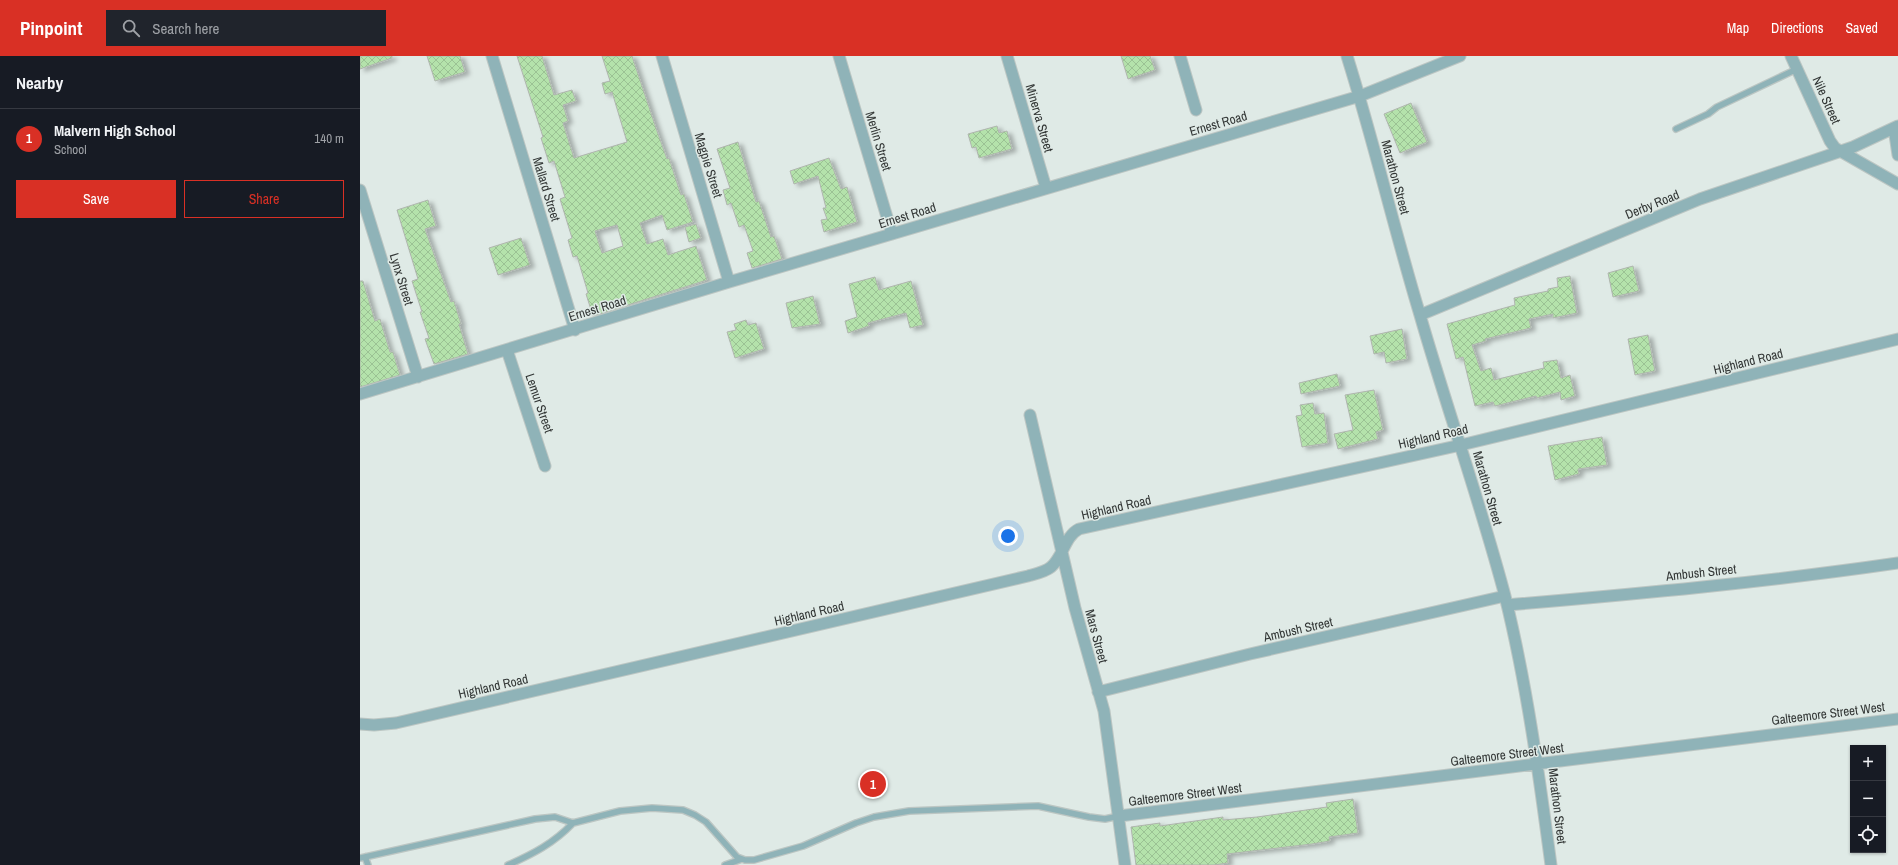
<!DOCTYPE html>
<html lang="en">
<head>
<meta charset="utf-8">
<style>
	body { margin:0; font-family:"Archivo Narrow",sans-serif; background:#20242c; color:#f1f3f6 }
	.controls { position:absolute; right:12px; bottom:12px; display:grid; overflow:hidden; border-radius:0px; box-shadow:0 1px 3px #0004 }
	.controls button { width:36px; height:36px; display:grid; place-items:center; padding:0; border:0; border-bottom:1px solid #363941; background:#171b24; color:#f1f3f6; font:20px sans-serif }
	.you { position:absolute; left:648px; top:480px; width:14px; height:14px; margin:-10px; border:3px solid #fff; border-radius:50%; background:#1a73e8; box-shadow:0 0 0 6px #1a73e833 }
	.badge { display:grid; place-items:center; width:26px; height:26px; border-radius:50%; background:#d93025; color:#fff; font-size:13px; font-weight:700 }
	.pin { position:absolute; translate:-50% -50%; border:2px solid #fff; box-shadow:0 1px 4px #0006 }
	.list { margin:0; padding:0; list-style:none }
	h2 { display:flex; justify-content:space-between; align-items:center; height:52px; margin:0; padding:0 16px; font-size:17px }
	h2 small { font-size:13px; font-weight:400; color:#9ea1a6 }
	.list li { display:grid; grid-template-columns:26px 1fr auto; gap:12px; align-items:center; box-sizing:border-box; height:60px; padding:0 16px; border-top:1px solid #363941 }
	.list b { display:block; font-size:15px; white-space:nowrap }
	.list p { margin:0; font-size:13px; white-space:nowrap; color:#9ea1a6 }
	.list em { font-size:13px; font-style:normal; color:#9ea1a6 }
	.actions { display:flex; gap:8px; padding:12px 16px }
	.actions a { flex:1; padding:9px 0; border:1px solid #d93025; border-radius:0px; text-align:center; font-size:14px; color:#d93025 }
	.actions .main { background:#d93025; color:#fff }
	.icon { flex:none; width:22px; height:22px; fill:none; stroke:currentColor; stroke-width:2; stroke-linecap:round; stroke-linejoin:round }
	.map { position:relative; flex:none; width:1538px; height:809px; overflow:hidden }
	header { display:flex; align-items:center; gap:24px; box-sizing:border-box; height:56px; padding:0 20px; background:#d93025; color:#fff }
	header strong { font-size:19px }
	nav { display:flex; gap:22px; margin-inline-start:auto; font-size:14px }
	.search { width:280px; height:36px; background:#20242c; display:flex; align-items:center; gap:10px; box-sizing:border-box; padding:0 14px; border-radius:0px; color:#9ea1a6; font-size:15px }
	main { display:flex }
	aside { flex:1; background:#171b24 }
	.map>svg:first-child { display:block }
</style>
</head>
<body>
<header>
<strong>Pinpoint</strong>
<div class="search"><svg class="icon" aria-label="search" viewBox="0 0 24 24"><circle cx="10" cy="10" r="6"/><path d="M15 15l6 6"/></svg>Search here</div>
<nav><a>Map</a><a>Directions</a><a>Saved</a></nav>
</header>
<main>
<aside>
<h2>Nearby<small></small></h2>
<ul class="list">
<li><span class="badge">1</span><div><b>Malvern High School</b><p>School</p></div><em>140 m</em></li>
</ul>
<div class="actions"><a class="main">Save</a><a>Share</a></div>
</aside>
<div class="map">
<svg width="1538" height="809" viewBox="0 0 1538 809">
	<defs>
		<pattern id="building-cross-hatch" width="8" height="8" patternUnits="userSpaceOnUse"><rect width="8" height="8" fill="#b4e2ab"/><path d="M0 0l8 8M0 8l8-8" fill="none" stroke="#9bc294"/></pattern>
		<filter id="shadow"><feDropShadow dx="4.5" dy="2.5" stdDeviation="2" flood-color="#0004"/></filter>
	</defs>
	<rect width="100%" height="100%" fill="#dfeae6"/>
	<!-- building -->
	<path fill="url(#building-cross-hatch)" stroke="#afb5ae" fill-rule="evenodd" filter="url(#shadow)" d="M0,0H32V2L0,13Z
		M67,0H100L105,16L75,25Z
		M157,0H182L194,39L212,34L216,45L203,49L208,65L203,67L214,102L267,86L252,36L245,38L242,27L250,25L242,0H272L297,75L307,103L309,102L321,139L324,138L333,166L307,174L302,159L280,167L287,188L303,183L308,199L336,190L347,224L233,260L226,238L228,237L217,200L213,201L208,184L212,182L200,143L205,141L194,105L189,107L181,82L183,81ZM257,169L263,190L242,197L235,175Z
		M761,0H790L795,14L768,23Z
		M1051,47L1067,86L1040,97L1024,58Z
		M637,70L639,77L647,75L652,93L619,102L616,91L612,92L608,78Z
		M378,86L396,146L399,145L411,181L414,180L422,203L392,212L387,197L393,195L384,169L379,171L371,147L367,149L363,134L370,132L357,93Z
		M469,102L481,133L487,131L497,166L464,176L461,164L467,163L463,152H466L458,120L434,128L430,115Z
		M68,144L76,170L65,173L91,246L94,245L101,268H99L108,298L74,308L65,283L69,282L60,256H62L52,225L58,223L37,154Z
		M336,168L341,182L329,186L325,171Z
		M161,182L170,209L138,219L129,192Z
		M1273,210L1279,235L1253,241L1248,217Z
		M1210,220L1217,257L1193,262V258L1169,263L1171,272L1125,283L1126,285L1112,289L1121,315L1131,312L1134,324L1184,312L1183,306L1197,304L1201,322L1210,319L1215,340L1201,344L1200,336L1177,342L1176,340L1135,350L1133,346L1115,350L1103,301L1096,303L1087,268L1155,249L1154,242L1188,235V233L1198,231L1197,222Z
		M515,221L519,234L551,225L563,269L550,272L546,257L508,267L509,270L488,277L485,265L497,261L489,228Z
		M0,225H3L15,265L20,263L30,296H33L40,319L0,331Z
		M453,240L460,268L432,272L426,247Z
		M386,264L388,269L396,267L404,293L375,302L367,276L376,274L374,268Z
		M1042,273L1047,303L1026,307L1024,296L1014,298L1010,280Z
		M1288,279L1295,315L1275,319L1268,283Z
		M977,318L980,330L941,338L939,327Z
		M1014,334L1023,374L1016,376L1018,383L978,393L974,378L993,374L985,339Z
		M953,347L955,358L964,357L968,387L942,391L936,360L942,359L940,349Z
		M1242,381L1247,409L1218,413L1219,418L1195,424L1188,390Z
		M993,743L998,777L969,781L970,785L952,788L867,798L868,807L854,809H776L771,771L800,767V770L863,761V764L897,761L967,751L966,747Z"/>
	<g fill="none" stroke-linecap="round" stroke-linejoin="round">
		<defs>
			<path id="lane" d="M1316,73L1348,58L1357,51L1437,13
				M5,801L8,809
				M0,802L175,763L195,761L213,767L260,755L292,752L323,754L335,759L346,766L377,801L385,804H394L443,790L496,767L514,761L549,755L678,750L729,761L745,763L759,760
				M148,809C173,798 194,787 213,767
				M365,809L382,803"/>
			<path id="street" d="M132,0L215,274
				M302,0L369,226
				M479,0L532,178
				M647,0L686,132
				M820,0L836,54
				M987,0C1014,86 1034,173 1060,259C1087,353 1120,445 1145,540C1167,629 1179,719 1191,809
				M1431,0L1470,85L1475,92L1538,128
				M1534,72L1538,99
				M0,134L58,321
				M1060,259L1340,143L1493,91L1538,70
				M147,294L185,410
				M0,338L369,226L1000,40L1100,0
				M670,359L715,552L744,655L765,809
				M1147,549C1277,538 1408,526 1538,507
				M738,636L890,598L1145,540
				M0,668L14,669L36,667L668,520C675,518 685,516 691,511C703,501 705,480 719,473L1101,389L1538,283
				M759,760L1538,663"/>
		</defs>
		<!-- lane casing -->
		<use href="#lane" stroke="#bcc6c3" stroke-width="8"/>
		<!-- street casing -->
		<use href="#street" stroke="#bcc6c3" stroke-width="13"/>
		<!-- lane -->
		<use href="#lane" stroke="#8fb3b8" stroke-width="5.5"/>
		<!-- street -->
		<use href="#street" stroke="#8fb3b8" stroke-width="11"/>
	</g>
	<g text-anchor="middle" stroke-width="3" stroke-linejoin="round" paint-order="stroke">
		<!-- street labels -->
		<g font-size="13" fill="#323635" stroke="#dfeae6">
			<text transform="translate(1467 44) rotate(66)" y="5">Nile Street</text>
			<text transform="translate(680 62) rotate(74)" y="5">Minerva Street</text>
			<text transform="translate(858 67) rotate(-16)" y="5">Ernest Road</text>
			<text transform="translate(519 85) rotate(73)" y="5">Merlin Street</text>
			<text transform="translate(349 109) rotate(73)" y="5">Magpie Street</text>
			<text transform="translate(1036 121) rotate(75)" y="5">Marathon Street</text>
			<text transform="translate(187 133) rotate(73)" y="5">Mallard Street</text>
			<text transform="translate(1292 148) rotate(-22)" y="5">Derby Road</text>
			<text transform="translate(547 159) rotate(-17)" y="5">Ernest Road</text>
			<text transform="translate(42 223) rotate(73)" y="5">Lynx Street</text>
			<text transform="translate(237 252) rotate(-17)" y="5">Ernest Road</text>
			<text transform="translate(1388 305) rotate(-14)" y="5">Highland Road</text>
			<text transform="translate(180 347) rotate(71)" y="5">Lemur Street</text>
			<text transform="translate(1073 380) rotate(-13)" y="5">Highland Road</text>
			<text transform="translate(1128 432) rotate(74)" y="5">Marathon Street</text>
			<text transform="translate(756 451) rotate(-13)" y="5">Highland Road</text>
			<text transform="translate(1341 516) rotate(-6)" y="5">Ambush Street</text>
			<text transform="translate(449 557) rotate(-13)" y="5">Highland Road</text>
			<text transform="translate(938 573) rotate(-13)" y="5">Ambush Street</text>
			<text transform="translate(737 580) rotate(75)" y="5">Mars Street</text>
			<text transform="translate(133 630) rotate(-13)" y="5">Highland Road</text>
			<text transform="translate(1468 657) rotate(-7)" y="5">Galteemore Street West</text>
			<text transform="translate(1147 698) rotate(-7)" y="5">Galteemore Street West</text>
			<text transform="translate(825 738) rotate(-7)" y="5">Galteemore Street West</text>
			<text transform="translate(1198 750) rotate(83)" y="5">Marathon Street</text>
		</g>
	</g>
</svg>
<div class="controls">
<button>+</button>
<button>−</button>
<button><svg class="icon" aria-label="locate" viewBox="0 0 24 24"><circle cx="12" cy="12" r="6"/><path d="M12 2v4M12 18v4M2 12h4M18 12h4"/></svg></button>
</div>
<div class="you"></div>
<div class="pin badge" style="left:513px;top:728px">1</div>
</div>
</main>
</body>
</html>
